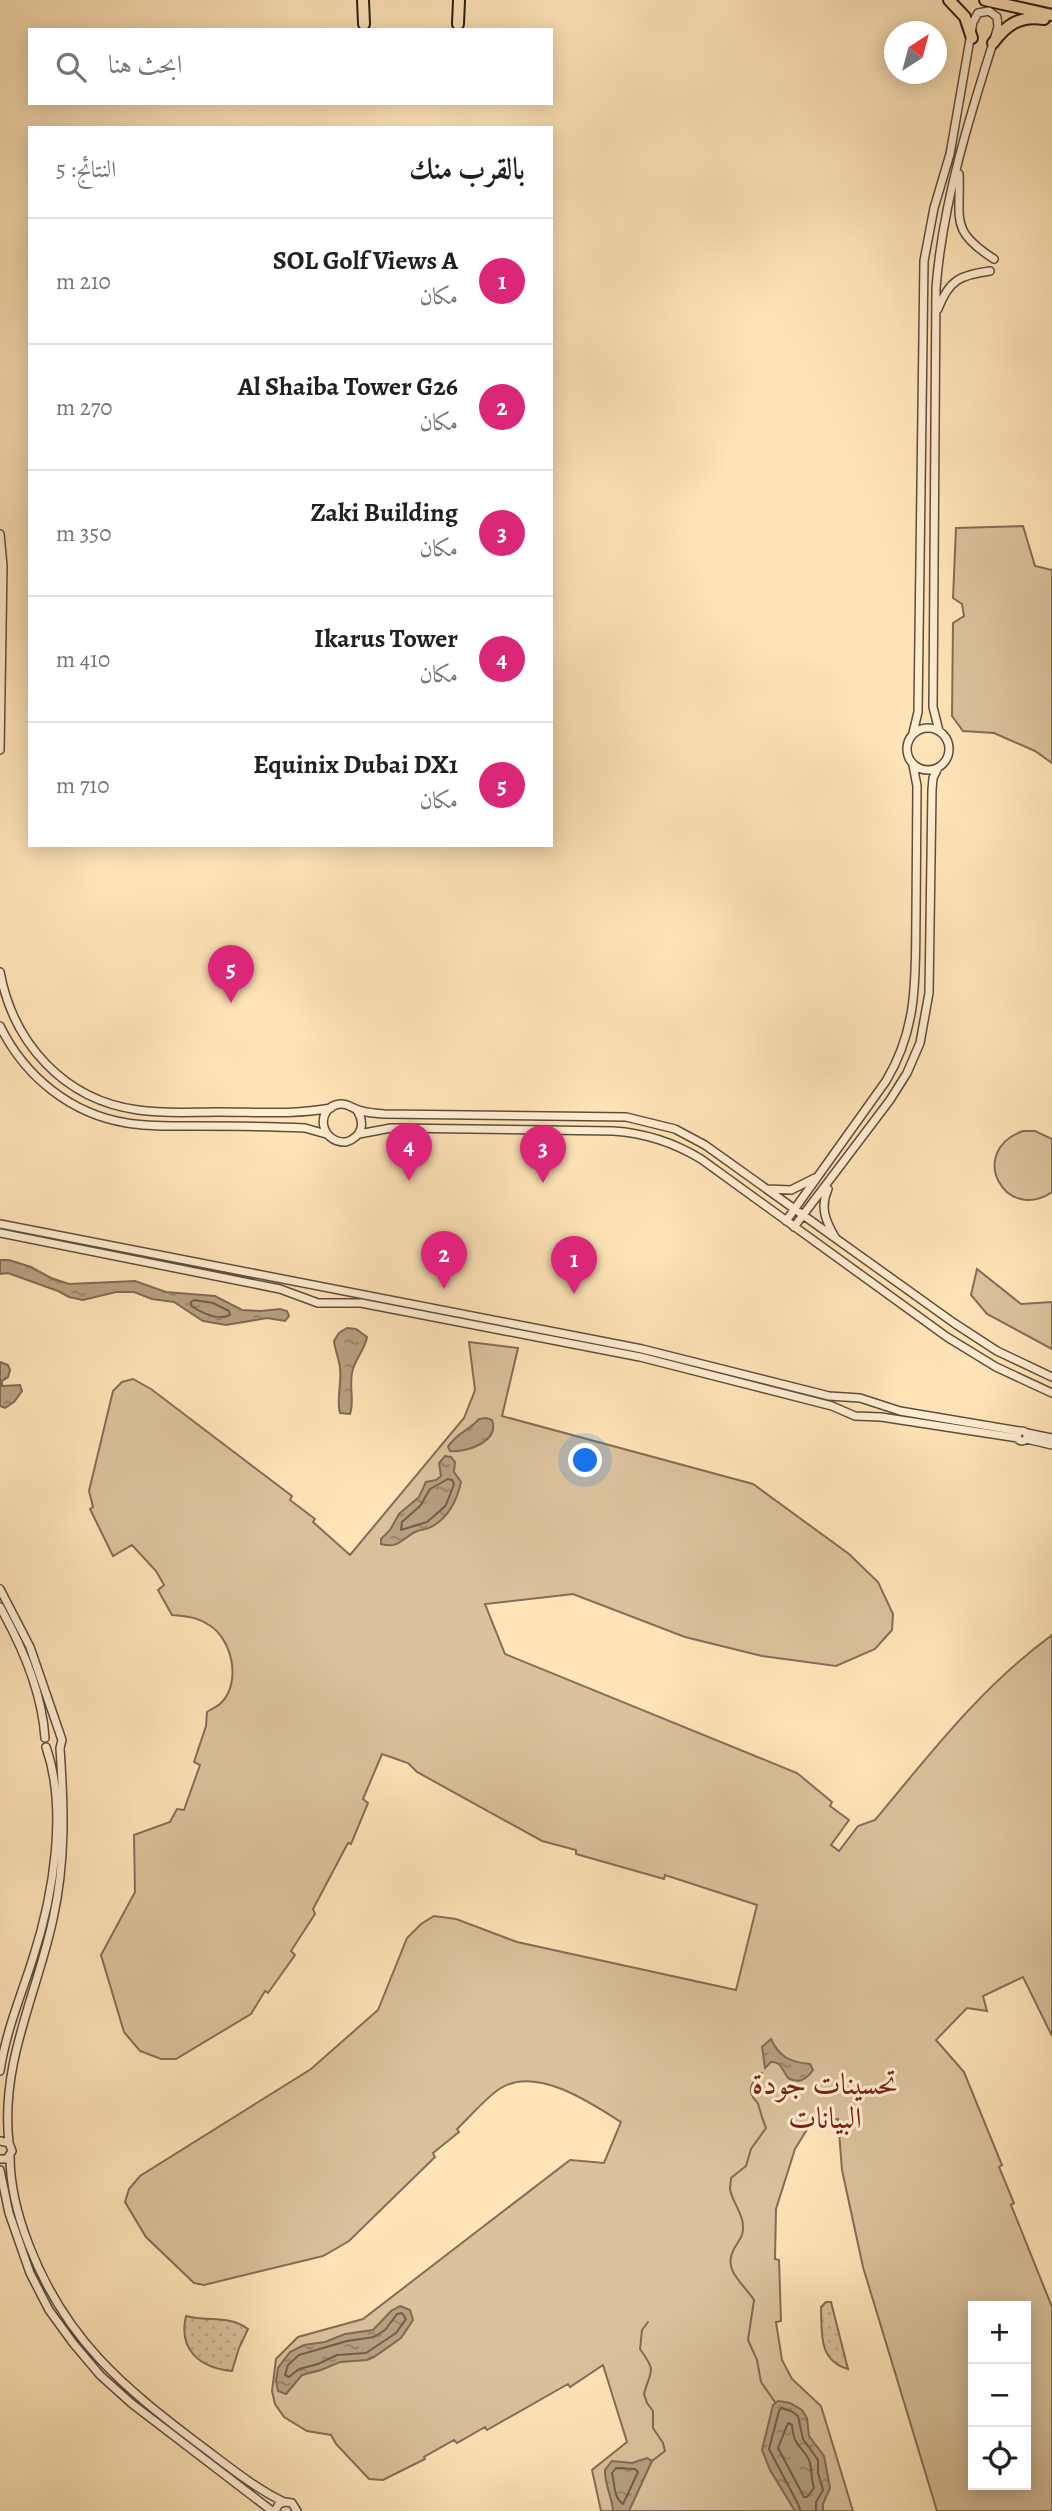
<!DOCTYPE html>
<html lang="ar">
<head>
<meta charset="utf-8">
<style>
	body { margin:0; font-family:Alegreya,Amiri,serif; background:#f2f2f2; color:#202124; direction:rtl }
	.controls { position:absolute; right:21px; bottom:21px; display:grid; overflow:hidden; border-radius:0px; box-shadow:0 4px 18px #0003 }
	.controls button { width:63px; height:63px; display:grid; place-items:center; padding:0; border:0; border-bottom:2px solid #e0e0e0; background:#fff; color:#202124; font:35px sans-serif }
	.compass { position:absolute; left:884px; top:21px; width:63px; height:63px; border-radius:50%; background:#fff; box-shadow:0 4px 18px #0003; rotate:36deg }
	.you { position:absolute; left:586px; top:1461px; width:24px; height:24px; margin:-18px; border:5px solid #fff; border-radius:50%; background:#1a73e8; box-shadow:0 0 0 10px #1a73e833 }
	.badge { display:grid; place-items:center; width:46px; height:46px; border-radius:50%; background:#db2777; color:#fff; font-size:23px; font-weight:700 }
	.pin { position:absolute; translate:-50% -58px; filter:drop-shadow(0 2px 4px #0008) }
	.pin::after { content:''; position:absolute; top:37px; width:24px; height:21px; background:inherit; clip-path:polygon(0 0,100% 0,50% 100%) }
	.list { margin:0; padding:0; list-style:none }
	h2 { display:flex; justify-content:space-between; align-items:center; height:91px; margin:0; padding:0 28px; font-size:30px }
	h2 small { font-size:23px; font-weight:400; color:#757577 }
	.list li { display:grid; grid-template-columns:46px 1fr auto; gap:21px; align-items:center; box-sizing:border-box; height:126px; padding:0 28px; border-top:2px solid #e0e0e0 }
	.list b { display:block; font-size:26px; white-space:nowrap }
	.list p { margin:0; font-size:23px; white-space:nowrap; color:#757577 }
	.list em { font-size:23px; font-style:normal; color:#757577 }
	.icon { flex:none; width:38px; height:38px; fill:none; stroke:currentColor; stroke-width:2; stroke-linecap:round; stroke-linejoin:round }
	.map { position:relative; flex:none; width:1052px; height:2511px; overflow:hidden; direction:ltr }
	.search { position:absolute; background:#fff; box-shadow:0 4px 18px #0003; left:28px; top:28px; width:525px; height:77px; display:flex; align-items:center; gap:18px; box-sizing:border-box; padding:0 24px; border-radius:0px; color:#757577; font-size:26px }
	.panel { position:absolute; background:#fff; box-shadow:0 4px 18px #0003; left:28px; top:126px; width:525px; height:721px; border-radius:0px; direction:rtl }
	.map>svg:first-child { display:block }
</style>
</head>
<body>
<div class="map">
<svg width="1052" height="2511" viewBox="0 0 1052 2511">
	<defs>
		<pattern id="park-dots" width="8" height="8" patternUnits="userSpaceOnUse" patternTransform="scale(1.75)"><rect width="8" height="8" fill="#dbc29c"/><path d="M2 2h.1M6 6h.1" fill="none" stroke="#bca686" stroke-width="1.8" stroke-linecap="round"/></pattern>
		<pattern id="water-ripples" width="26" height="14" patternUnits="userSpaceOnUse" patternTransform="scale(1.75)"><rect width="26" height="14" fill="#b7a080"/><path d="M2 4q2-2 4 0t4 0M15 11q2-2 4 0t4 0" fill="none" stroke="#958268"/></pattern>
	</defs>
	<rect width="100%" height="100%" fill="#ffe4b8"/>
	<filter id="stains"><feTurbulence type="fractalNoise" baseFrequency=".00286" numOctaves="4"/><feColorMatrix values="0 0 0 0 .2 0 0 0 0 .09 0 0 0 0 .02 0 0 0 .5 -.17"/></filter>
	<radialGradient id="worn" r=".72"><stop offset=".6" stop-color="#630" stop-opacity="0"/><stop offset="1" stop-color="#630" stop-opacity=".3"/></radialGradient>
	<!-- green -->
	<path fill="#dbc29c" stroke="#836e58" stroke-width="2" fill-rule="evenodd" d="M1023,526L1035,566L1052,570V763L1035,751L994,733L963,731L952,716L953,623L964,616L962,604L953,598L956,528Z
		M1023,1131H1035L1052,1139V1192C1005,1224 966,1151 1023,1131Z
		M977,1269L1021,1304L1052,1302V1349L987,1314L971,1295Z
		M469,1342L518,1348L502,1416L753,1484L849,1554L878,1582L893,1614L892,1630L875,1649L836,1666L762,1656L685,1637L573,1594L485,1604L505,1654L797,1773L832,1802L830,1806L849,1820L831,1845L839,1851L858,1826L875,1820C930,1754 982,1686 1052,1635V2036L1023,1977L983,1996L987,2011L967,2008L936,2040L964,2072L1002,2165L999,2167L1014,2203L1011,2205L1052,2307V2511H937L863,2267L842,2170L838,2119L811,2123L795,2149L776,2209L775,2259L779,2260L781,2321L776,2322L782,2360L792,2379L821,2406L853,2511H601L592,2470L627,2442L603,2365L570,2387L568,2384L487,2430L485,2427L457,2443L454,2440L424,2457L425,2459L383,2480L369,2479L336,2444L331,2435L307,2431L284,2417L275,2404L272,2391L276,2359L298,2337L363,2319L570,2160L604,2163L621,2122C591,2103 537,2066 501,2088C486,2097 470,2117 457,2129L459,2132L433,2153L435,2157L349,2241L323,2256L204,2285L194,2283L146,2237L125,2202L129,2189L140,2176L311,2069L345,2039L378,2010L407,1938L421,1924L434,1916L456,1919L517,1942L736,1990L757,1905L665,1875L664,1879L576,1854V1850L542,1841L417,1772L408,1763L382,1754L363,1799L368,1803L351,1844L348,1843L313,1909L315,1914L291,1951L295,1955L268,1993L265,1991L251,2014L176,2059H161L140,2051L124,2032L101,1955L135,1892L134,1835L170,1822L177,1809L184,1810L200,1765L194,1762L206,1726L207,1712C211,1709 217,1707 221,1703C242,1682 232,1639 209,1625C197,1617 185,1616 172,1615L158,1590L164,1585L156,1571L132,1545L113,1556L90,1509L93,1507L89,1491L113,1391L122,1382L133,1379L151,1389L292,1496L290,1500L315,1519L313,1522L350,1555L464,1418L475,1390ZM973,2306H1026V2485H973Z"/>
	<!-- park -->
	<path fill="url(#park-dots)" stroke="#836e58" stroke-width="2" d="M826,2302H831L848,2369C818,2360 822,2334 821,2307Z
		M186,2316C207,2322 230,2315 248,2329L239,2348L232,2371C200,2368 178,2350 186,2316Z"/>
	<!-- water -->
	<path fill="url(#water-ripples)" stroke="#7f6b55" stroke-width="2" d="M0,1260H9L31,1267L51,1278L69,1284L135,1281L166,1292L215,1296L242,1310L261,1311L280,1309L287,1311L289,1316L285,1321L267,1318L226,1325L203,1321L174,1302L152,1299L134,1292H116L83,1300L69,1297L58,1291L8,1273L0,1274Z
		M347,1328L356,1329L367,1337C365,1349 356,1358 353,1369C348,1384 355,1401 350,1414L340,1413C336,1400 342,1383 340,1368C339,1359 335,1350 334,1341L339,1333Z
		M0,1362L8,1365L10,1370L8,1377L2,1381V1386L20,1385L22,1391L14,1402L5,1408L0,1406Z
		M486,1418L492,1420C500,1442 465,1453 450,1451L448,1447C455,1434 470,1430 479,1419Z
		M445,1456L451,1457L455,1462L454,1472L461,1482C457,1500 448,1518 431,1527C426,1530 421,1529 415,1532C402,1539 398,1549 381,1544V1539L390,1530L399,1514L419,1497L426,1482L436,1480L441,1476L439,1463Z
		M771,2039C779,2057 790,2062 810,2064L813,2070C806,2080 799,2084 788,2078C782,2070 781,2061 771,2062L765,2068L762,2047Z
		M400,2306L410,2310L413,2320L401,2338L374,2357L367,2360L340,2362L321,2370L302,2375L286,2394L278,2391L276,2381L278,2368L290,2352L304,2345L325,2342L345,2334L373,2330L391,2311Z
		M778,2401L790,2403L802,2410L807,2418L809,2436L824,2456L830,2488L823,2504V2511H795L770,2470L762,2450L773,2405Z
		M647,2458L652,2461L629,2511H613C613,2500 604,2483 605,2470L612,2461L632,2463Z"/>
	<g fill="none" stroke-linecap="round" stroke-linejoin="round">
		<!-- shore -->
		<path stroke="#715e4a" stroke-width="2" d="M194,1300L213,1303L229,1311L230,1315C218,1321 202,1313 191,1306V1302Z
			M448,1479L452,1480L454,1484L446,1505L441,1510L427,1522L401,1530L402,1522L420,1506L430,1489Z
			M402,2313L406,2319L396,2333L366,2353L337,2355L318,2364L299,2369L289,2377L285,2375L288,2365L299,2355L347,2341L374,2337L385,2330L397,2314Z
			M788,2423L792,2425C794,2448 801,2444 809,2460C812,2467 811,2480 814,2488L807,2497H804L778,2448Z
			M616,2468L635,2469L638,2472L623,2504C613,2497 615,2484 612,2473Z
			M800,2511L799,2506L769,2449L779,2411L781,2408L791,2411L798,2416L803,2439L818,2460V2473L823,2490L816,2502V2511"/>
		<!-- stream -->
		<path stroke="#7f6b55" stroke-width="2" d="M762,2073C755,2080 747,2086 753,2097C756,2103 758,2100 759,2107C761,2114 763,2121 766,2128L751,2149L746,2166L731,2178C731,2182 730,2186 730,2189C732,2202 743,2213 743,2226C744,2237 737,2242 733,2251C723,2271 745,2285 754,2300L748,2340L757,2360L761,2382L775,2402
			M648,2322L642,2330L640,2349C657,2373 651,2368 644,2394L647,2403L653,2411V2428L663,2443L665,2451L652,2461"/>
		<defs>
			<path id="minor" d="M959,174C961,220 949,230 994,259
				M938,309C949,280 960,275 990,271
				M0,534L3,566L0,750
				M907 749a21 21 0 1 1 42 0a21 21 0 1 1-42 0Z
				M913,733L918,712L924,261L934,208L950,154L973,22L978,13L989,11L997,17L998,27C971,112 943,199 936,288L933,707L939,731
				M0,972C13,1043 64,1100 138,1110C164,1114 192,1112 218,1112C256,1112 294,1115 331,1108
				M0,1026C25,1077 71,1114 127,1123C150,1127 174,1126 197,1126C233,1126 269,1126 305,1128L326,1134
				M356,1109C366,1123 362,1137 346,1142C319,1143 315,1107 340,1104C347,1103 350,1107 356,1109C364,1113 375,1113 384,1114L626,1117L675,1129L705,1145L954,1323L997,1351L1052,1377
				M359,1134L391,1128L613,1131C645,1133 673,1142 701,1159L947,1337L996,1367L1052,1393
				M767,1189L791,1190L815,1178
				M828,1189C820,1207 825,1220 835,1237
				M786,1221L886,1081C919,1026 915,976 916,915C916,872 917,829 917,786L913,765
				M0,1224L642,1349L829,1396L860,1398L900,1411L1019,1431
				M794,1227L890,1100L907,1073L920,1043L929,993L932,790L933,778L938,768
				M0,1233L280,1289L318,1303H361L640,1357L832,1406L855,1416L881,1417L1018,1438
				M1017 1436a5 5 0 1 1 10 0a5 5 0 1 1-10 0Z
				M1027,1433L1052,1438
				M1026,1439L1052,1445
				M0,1589L30,1647L62,1740L60,1748C64,1806 66,1861 53,1919C37,1994 0,2063 9,2143
				M0,1607C22,1646 42,1693 45,1738
				M0,2071C6,2031 21,1996 33,1958C53,1896 68,1810 46,1747
				M0,2141L9,2143L12,2151L7,2159H0
				M10,2156C10,2186 18,2217 29,2245C65,2339 122,2386 200,2445C227,2465 253,2487 284,2502
				M0,2170L9,2213L30,2273L49,2310L73,2343L100,2375L131,2403L272,2511
				M275,2511L279,2504L285,2502L292,2503L297,2511"/>
			<path id="highway" d="M363,0L364,24
				M949,0L965,17L972,38
				M985,0L1052,15
				M458,24L459,0
				M993,43C1006,25 1020,15 1044,19"/>
		</defs>
		<!-- minor casing -->
		<use href="#minor" stroke="#604d3d" stroke-width="10"/>
		<!-- highway casing -->
		<use href="#highway" stroke="#2b1b14" stroke-width="14"/>
		<!-- minor -->
		<use href="#minor" stroke="#ffedd1" stroke-width="7"/>
		<!-- highway -->
		<use href="#highway" stroke="#ffe4b8" stroke-width="10"/>
	</g>
	<g text-anchor="middle" stroke-width="6" stroke-linejoin="round" paint-order="stroke">
		<!-- neighbourhood labels -->
		<g font-size="30" fill="#7a1f14" stroke="#ffedd1">
			<text x="825" y="2094">تحسينات جودة<tspan x="825" dy="34">البيانات</tspan></text>
		</g>
	</g>
	<rect width="100%" height="100%" filter="url(#stains)"/>
	<rect width="100%" height="100%" fill="url(#worn)"/>
</svg>
<div class="controls">
<button>+</button>
<button>−</button>
<button><svg class="icon" aria-label="locate" viewBox="0 0 24 24"><circle cx="12" cy="12" r="6"/><path d="M12 2v4M12 18v4M2 12h4M18 12h4"/></svg></button>
</div>
<svg class="compass" viewBox="-18 -18 36 36"><path d="M0-13l5 13h-10z" fill="#e53935"/><path d="M0 13l5-13h-10z" fill="#757577"/></svg>
<div class="you"></div>
<div class="pin badge" style="left:574px;top:1294px">1</div>
<div class="pin badge" style="left:444px;top:1289px">2</div>
<div class="pin badge" style="left:543px;top:1183px">3</div>
<div class="pin badge" style="left:409px;top:1181px">4</div>
<div class="pin badge" style="left:231px;top:1003px">5</div>
<div class="search"><svg class="icon" aria-label="search" viewBox="0 0 24 24"><circle cx="10" cy="10" r="6"/><path d="M15 15l6 6"/></svg>ابحث هنا</div>
<section class="panel">
<h2>بالقرب منك<small>النتائج: 5</small></h2>
<ul class="list">
<li><span class="badge">1</span><div><b>SOL Golf Views A</b><p>مكان</p></div><em>210 m</em></li>
<li><span class="badge">2</span><div><b>Al Shaiba Tower G26</b><p>مكان</p></div><em>270 m</em></li>
<li><span class="badge">3</span><div><b>Zaki Building</b><p>مكان</p></div><em>350 m</em></li>
<li><span class="badge">4</span><div><b>Ikarus Tower</b><p>مكان</p></div><em>410 m</em></li>
<li><span class="badge">5</span><div><b>Equinix Dubai DX1</b><p>مكان</p></div><em>710 m</em></li>
</ul>
</section>
</div>
</body>
</html>
